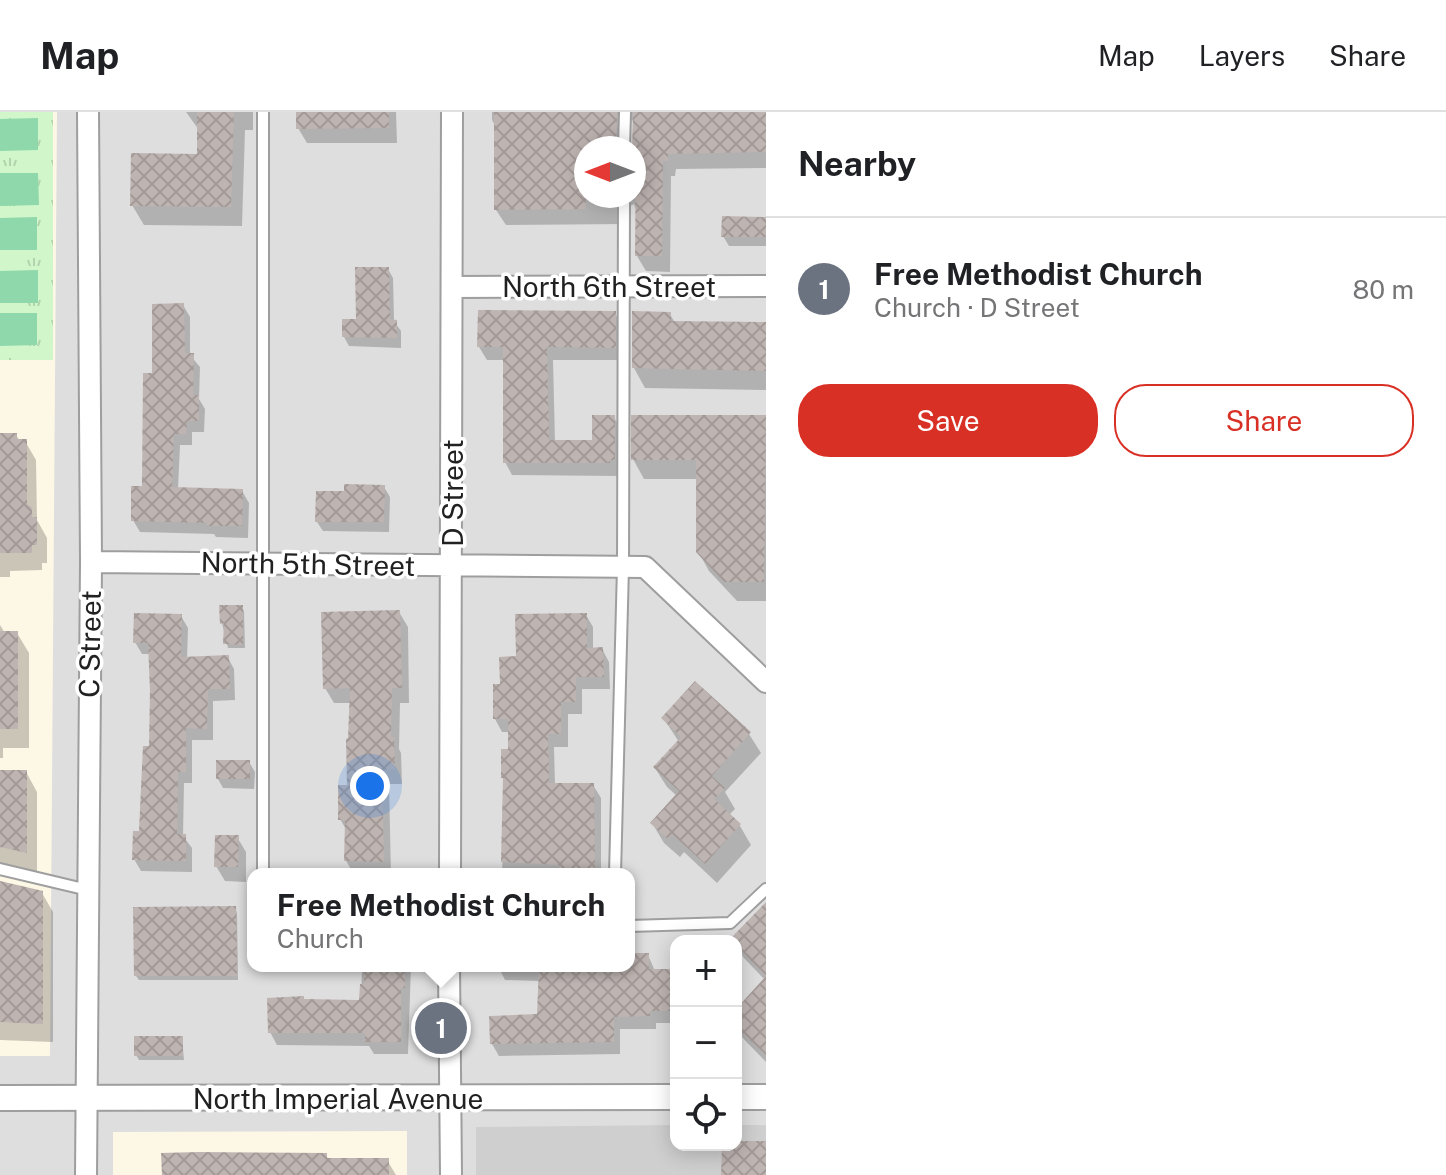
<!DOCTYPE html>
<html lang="en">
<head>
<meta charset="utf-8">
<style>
	body { margin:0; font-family:"Public Sans",sans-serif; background:#f2f2f2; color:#202124 }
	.controls { position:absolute; right:24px; bottom:24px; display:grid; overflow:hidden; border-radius:16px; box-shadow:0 4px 20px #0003 }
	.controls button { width:72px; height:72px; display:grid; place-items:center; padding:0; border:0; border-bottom:2px solid #e0e0e0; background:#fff; color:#202124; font:40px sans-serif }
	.compass { position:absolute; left:574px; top:24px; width:72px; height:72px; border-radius:50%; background:#fff; box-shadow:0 4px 20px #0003; rotate:270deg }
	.you { position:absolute; left:370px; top:674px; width:28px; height:28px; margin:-20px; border:6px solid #fff; border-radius:50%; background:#1a73e8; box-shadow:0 0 0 12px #1a73e833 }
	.badge { display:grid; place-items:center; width:52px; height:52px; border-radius:50%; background:#d93025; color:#fff; font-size:26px; font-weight:700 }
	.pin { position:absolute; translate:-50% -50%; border:4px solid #fff; box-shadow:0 2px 8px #0006 }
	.popup { position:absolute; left:247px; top:756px; width:388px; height:104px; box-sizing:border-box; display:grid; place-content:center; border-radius:16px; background:#fff; filter:drop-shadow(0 2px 6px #0005); font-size:26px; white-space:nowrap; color:#757577 }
	.popup b { font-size:30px; color:#202124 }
	.popup::after { content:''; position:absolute; left:50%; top:100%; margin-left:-16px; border:16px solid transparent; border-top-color:#fff }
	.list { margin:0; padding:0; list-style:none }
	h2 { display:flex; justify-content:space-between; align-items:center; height:104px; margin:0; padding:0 32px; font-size:34px }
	h2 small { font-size:26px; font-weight:400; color:#757577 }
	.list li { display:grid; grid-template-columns:52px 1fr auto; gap:24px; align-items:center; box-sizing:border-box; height:144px; padding:0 32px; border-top:2px solid #e0e0e0 }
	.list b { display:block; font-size:30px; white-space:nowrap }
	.list p { margin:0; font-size:26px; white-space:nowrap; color:#757577 }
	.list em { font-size:26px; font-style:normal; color:#757577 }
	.actions { display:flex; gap:16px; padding:24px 32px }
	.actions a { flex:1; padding:18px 0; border:2px solid #d93025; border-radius:32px; text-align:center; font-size:28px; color:#d93025 }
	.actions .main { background:#d93025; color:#fff }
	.icon { flex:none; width:44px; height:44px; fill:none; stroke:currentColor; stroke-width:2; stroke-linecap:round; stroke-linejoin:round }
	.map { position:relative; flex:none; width:766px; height:1063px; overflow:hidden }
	header { display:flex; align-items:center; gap:48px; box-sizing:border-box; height:112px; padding:0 40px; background:#fff; border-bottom:2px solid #e0e0e0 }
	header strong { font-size:38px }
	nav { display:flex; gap:44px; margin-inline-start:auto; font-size:28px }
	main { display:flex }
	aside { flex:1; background:#fff }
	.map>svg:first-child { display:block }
</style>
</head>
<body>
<header>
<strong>Map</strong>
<nav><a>Map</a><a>Layers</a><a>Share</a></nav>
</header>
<main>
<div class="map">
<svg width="766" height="1063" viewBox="0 0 766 1063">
	<defs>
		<pattern id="park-tufts" width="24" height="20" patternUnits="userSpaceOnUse" patternTransform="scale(2)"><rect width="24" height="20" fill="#d0f6ca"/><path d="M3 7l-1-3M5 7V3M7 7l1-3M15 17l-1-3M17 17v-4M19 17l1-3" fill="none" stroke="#b2d3ad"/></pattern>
		<pattern id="building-cross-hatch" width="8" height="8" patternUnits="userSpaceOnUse" patternTransform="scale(2)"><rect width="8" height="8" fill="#beb4b1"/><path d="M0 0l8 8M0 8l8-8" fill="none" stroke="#a39a98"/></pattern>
	</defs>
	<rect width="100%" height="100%" fill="#f0ece8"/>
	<!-- residential -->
	<path fill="#dfdede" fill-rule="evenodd" d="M0,0H766V1063H0ZM586,36H634V84H586ZM253,762H629V854H253ZM676,829H736V1033H676Z"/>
	<!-- education -->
	<path fill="#fdf7e5" d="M0,0H57L50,944H0Z
		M407,1019V1063H113V1020Z"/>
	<!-- religious -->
	<path fill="#cfcfcf" d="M676,1013V1033H736V1013H766V1063H476V1015Z"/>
	<!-- park -->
	<path fill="url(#park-tufts)" d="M0,0H53V248H0Z"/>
	<!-- pitch -->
	<path fill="#8ed8ab" d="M38,6V38L0,39V7Z
		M0,61H38L39,93L0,94Z
		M37,105V138H0V106Z
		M38,158V191H0V159Z
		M0,201H37V233L0,234Z"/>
	<!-- shadow -->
	<path fill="#0003" fill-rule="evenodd" d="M186,0H253V18H245L242,114L144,113L132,93L199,44V18Z
		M298,0H396L397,31H307L298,16Z
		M492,0H766V56L676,57L675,64H671L670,160L646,159L637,144V101L634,92L625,97L624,112L506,113L496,98V15L492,8ZM635,8L634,84H586V36H624L629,9Z
		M766,107V134H729L723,124Z
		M388,157L393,166L394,209L401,219V236L349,234L344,225L358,209Z
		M183,193L190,205V243L200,255L199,287L205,297L204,320H192V333H180L178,377L242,379L249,391L248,426L216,425L214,422L140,420L133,408L144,376L154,264Z
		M615,201L622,214V248H553L555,330H594L614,305L621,318L622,360H617V364L512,363L505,350V248H487L479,235Z
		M670,202L675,211L766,212V278L645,276L634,256Z
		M633,305H766V489H737L709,459L698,439V367H644L633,347Z
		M0,323H16L20,329H25L36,348L37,408L47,426V451H42V458L10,459V465H0Z
		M384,375L390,385L389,420L323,419L317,410L346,381Z
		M241,495L244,499L245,536H228L222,511Z
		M399,500L408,515L409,591H400L399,637L401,641L402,672H389L391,762H354L346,749L347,719L340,707L349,675L351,591H334L325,576Z
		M586,503L593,515V538L602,537L609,550L610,577H582V602H568V635H554L555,673H593L601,686V762H502L505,669L510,639V620H502L495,607L502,574L518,546Z
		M181,504L188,516L187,547L228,546L234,557L235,588L213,589V628H192V671H184L183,724L192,736V760L141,759L134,747L141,721L151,636L150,542H142L135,530Z
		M0,513L5,521H17L29,541V636H3V646H0Z
		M664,607L749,622L761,641L725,680L735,697L729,703L740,714L751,733L717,771L684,740L680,745L664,731L652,711L677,684L667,675L655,656L679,630Z
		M249,650L255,660L254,677L223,676L218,667Z
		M0,660H26L37,680V760L0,751Z
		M237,725L246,740V770L225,769L216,754Z
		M0,771L42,781L53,800V930L0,928Z
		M766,793V950L736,919V900L765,868L743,845L736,829L732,827Z
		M235,796L237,801L238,868H139L136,864Z
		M629,843H648L655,859H676V911H656V917H620V942L499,944L492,932L539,904L540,869L505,868L498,854H629Z
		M362,854H411L408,942H374L369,934L277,933L270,920L304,889L361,890Z
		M182,926L184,948H139L136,943Z
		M326,1043L329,1048H387L396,1063H164Z"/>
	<!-- building -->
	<path fill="url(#building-cross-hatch)" d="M197,0H234L231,95L130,94L131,41L197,42Z
		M296,0H389V16L296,17Z
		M494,0H617L616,36H586V97L494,98Z
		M633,0H766V40L668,42V49H663L662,144H635L636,36H632Z
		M722,104L766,105V125H721Z
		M355,155H389L390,207L397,208V226L342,225V207H356Z
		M184,191L185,241H194L193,283H199V309H187L186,322H174L172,375L243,377L242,414H207V411L131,409V374H142L143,261H152V192Z
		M478,198L616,199V236L547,235L549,328H592V303H615V348H610V351H503V235H477Z
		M632,199L671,200V209L766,210V259L632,256Z
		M631,303H766L764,470H724L696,440V348H631Z
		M0,321H17V327H27V392L32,396V405H37V433H32V441H0Z
		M344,372L385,373L384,410H315L316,379H344Z
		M219,493H243V533L223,532L224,511L220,512Z
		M400,498L402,576H392L391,625H394L395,657L382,658L384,750L344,749L345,708H338V673H347L346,627L348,626L350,576L323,577L321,500Z
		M134,501L182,502L181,545L229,543L230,577H208L207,617L186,616V660H178L177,722H186V749L132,748L133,719H139L143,634H149L150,579L148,531H133Z
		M587,501V536L603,535L604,565H576V590H561V622H548L549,671H594L595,758H559V753L501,750L503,666H501V637H508V607H493V572H500L499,545L516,544L515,502Z
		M0,519H18V617H0Z
		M695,569L751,620L712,664L725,676L714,687L741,712L705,752L672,722L668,727L650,711L679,679L653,655L681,625L661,606Z
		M216,648H250V667H216Z
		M0,658H27V741L0,735Z
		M215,723H239L238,755H214Z
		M0,769L43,779V912L0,910Z
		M766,790V864L736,833V829L730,827Z
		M236,794L237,864H134L133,795Z
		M629,841H649V857H676V899H650V904L614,905V930L490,932L489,904L537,902L539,854H629Z
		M364,854H405V876H401V930H365V921H268L267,886L304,884V887L359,888L360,872H364Z
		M766,864V943L736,915V897Z
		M134,924H183V944H134Z
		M736,1029H766V1063H721L722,1033H736Z
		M199,1040L327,1041V1046H389V1063H162L161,1041Z"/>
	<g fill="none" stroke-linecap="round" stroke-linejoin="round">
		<defs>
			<path id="service" d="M624,36L625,0
				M0,757L88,778
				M263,762V0
				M615,762L623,455L624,84
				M629,814L730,811L766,777"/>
			<path id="minor" d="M453,175L766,174
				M91,450L645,455L766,570
				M450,762L452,0
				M449,854L451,1063
				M86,1063L91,450L88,0"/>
			<path id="tertiary" d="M736,985H766
				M0,986L676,985"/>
		</defs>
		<!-- service casing -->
		<use href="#service" stroke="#9e9e9e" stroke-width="14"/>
		<!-- minor casing -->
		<use href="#minor" stroke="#9e9e9e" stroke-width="24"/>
		<!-- tertiary casing -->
		<use href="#tertiary" stroke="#9e9e9e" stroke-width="28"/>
		<!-- service -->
		<use href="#service" stroke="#fff" stroke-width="10"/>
		<!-- minor -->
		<use href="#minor" stroke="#fff" stroke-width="20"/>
		<!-- tertiary -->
		<use href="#tertiary" stroke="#fff" stroke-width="24"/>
	</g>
	<g text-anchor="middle" stroke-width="7" stroke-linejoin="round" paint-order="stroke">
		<!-- street labels -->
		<g font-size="28" fill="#212121" stroke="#fff">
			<text x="609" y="185">North 6th Street</text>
			<text transform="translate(453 381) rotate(-90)" y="10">D Street</text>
			<text transform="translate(308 452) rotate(1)" y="10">North 5th Street</text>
			<text transform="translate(90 532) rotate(-89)" y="10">C Street</text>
			<text x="338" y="997">North Imperial Avenue</text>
		</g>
	</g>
</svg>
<div class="controls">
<button>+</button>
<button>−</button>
<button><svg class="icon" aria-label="locate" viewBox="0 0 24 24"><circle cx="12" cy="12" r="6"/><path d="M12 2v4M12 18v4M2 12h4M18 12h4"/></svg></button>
</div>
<svg class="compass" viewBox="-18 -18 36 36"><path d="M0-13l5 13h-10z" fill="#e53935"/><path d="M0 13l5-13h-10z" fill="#757577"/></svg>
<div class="you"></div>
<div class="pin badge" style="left:441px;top:916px;background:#6b7280">1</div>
<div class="popup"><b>Free Methodist Church</b>Church</div>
</div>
<aside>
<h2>Nearby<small></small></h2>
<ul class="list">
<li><span class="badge" style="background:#6b7280">1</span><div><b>Free Methodist Church</b><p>Church · D Street</p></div><em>80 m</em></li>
</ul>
<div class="actions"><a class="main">Save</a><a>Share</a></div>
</aside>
</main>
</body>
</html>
